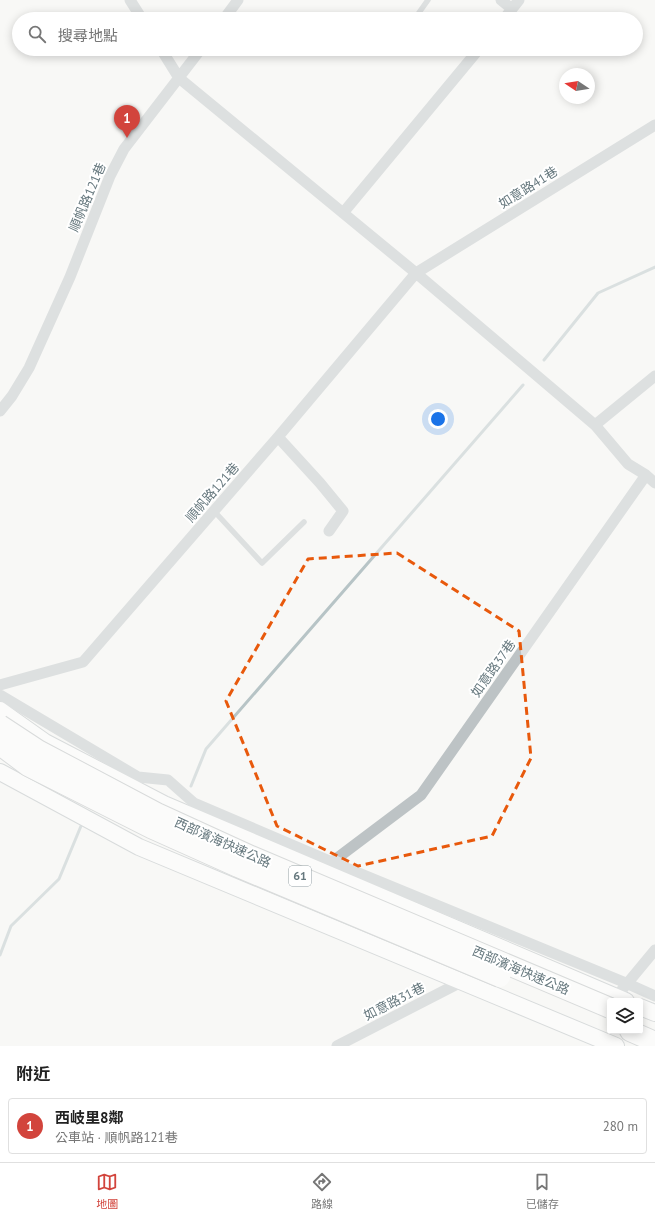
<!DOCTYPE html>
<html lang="zh-TW">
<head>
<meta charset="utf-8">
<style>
	body { margin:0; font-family:"PT Sans","Noto Sans TC",sans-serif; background:#f6f6f6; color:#222 }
	.controls { position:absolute; right:12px; bottom:12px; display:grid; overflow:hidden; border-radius:4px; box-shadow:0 2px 10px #0003 }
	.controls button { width:36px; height:36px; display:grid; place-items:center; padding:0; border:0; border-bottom:1px solid #e0e0e0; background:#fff; color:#222; font:20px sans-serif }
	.compass { position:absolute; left:559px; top:68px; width:36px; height:36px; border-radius:50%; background:#fff; box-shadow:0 2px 10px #0003; rotate:282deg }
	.you { position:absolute; left:438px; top:419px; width:14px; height:14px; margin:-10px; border:3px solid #fff; border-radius:50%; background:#1a73e8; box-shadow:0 0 0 6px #1a73e833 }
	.badge { display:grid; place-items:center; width:26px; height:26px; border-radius:50%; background:#d2443c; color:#fff; font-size:13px; font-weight:700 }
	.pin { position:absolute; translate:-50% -33px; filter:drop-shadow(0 1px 2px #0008) }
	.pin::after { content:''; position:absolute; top:21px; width:14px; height:12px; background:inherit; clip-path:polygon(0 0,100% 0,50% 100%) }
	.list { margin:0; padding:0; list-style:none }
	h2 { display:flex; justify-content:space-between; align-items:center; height:52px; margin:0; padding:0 16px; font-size:17px }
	h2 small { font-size:13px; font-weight:400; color:#767676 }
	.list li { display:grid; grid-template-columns:26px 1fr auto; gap:12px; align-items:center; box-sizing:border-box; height:56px; margin:0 8px 8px; padding:0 8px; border:1px solid #e0e0e0; border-radius:4px }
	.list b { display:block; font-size:15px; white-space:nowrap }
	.list p { margin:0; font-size:13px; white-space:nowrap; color:#767676 }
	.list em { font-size:13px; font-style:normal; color:#767676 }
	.icon { flex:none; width:22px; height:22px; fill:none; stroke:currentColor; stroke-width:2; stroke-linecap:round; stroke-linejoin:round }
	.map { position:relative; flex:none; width:655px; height:1046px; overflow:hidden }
	.search { position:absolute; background:#fff; box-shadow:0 2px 10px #0003; left:12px; right:12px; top:12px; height:44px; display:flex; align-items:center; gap:10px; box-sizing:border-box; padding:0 14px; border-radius:22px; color:#767676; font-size:15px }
	.sheet { height:116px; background:#fff }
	nav { display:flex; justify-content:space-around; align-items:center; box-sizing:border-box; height:56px; border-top:1px solid #e0e0e0; background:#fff; font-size:11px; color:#767676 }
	nav a { display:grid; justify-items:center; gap:2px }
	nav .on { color:#d2443c }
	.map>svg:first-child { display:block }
</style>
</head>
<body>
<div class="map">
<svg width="655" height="1046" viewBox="0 0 655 1046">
	<rect width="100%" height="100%" fill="#f8f8f6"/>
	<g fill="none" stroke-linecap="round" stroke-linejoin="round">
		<!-- stream -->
		<path stroke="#b7c4c6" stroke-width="3" d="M544,360L598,293L655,267
			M191,786L206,749L523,385
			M0,955L11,926L59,879L81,826"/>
		<defs>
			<path id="secondary" d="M0,710L45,742L164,804L626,1001
				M0,772L139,847L616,1046
				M640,1007L655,1013"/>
			<path id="highway" d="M630,1031L655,1042"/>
		</defs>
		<!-- secondary casing -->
		<use href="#secondary" stroke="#b2b9bc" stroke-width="18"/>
		<!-- highway casing -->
		<use href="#highway" stroke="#b3b8ba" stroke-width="22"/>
		<!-- lane -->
		<path stroke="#bdc3c5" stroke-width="5.5" d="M418,14L428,0
			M214,511L262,563L304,522"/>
		<!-- street -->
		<path stroke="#bdc3c5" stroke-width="11" d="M130,0L142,19
			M501,0L512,9
			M224,19L238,0
			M504,19L519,0
			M161,49L179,78L416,273L595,425L628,464L646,475
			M343,213L479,49
			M0,411L12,396L29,368L70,277L110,176L124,149L201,49
			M595,425L655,376
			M278,437L320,483L343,511L329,531
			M0,685L83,662L278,437L416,273L655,125
			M0,695L138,777L168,780L194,803L332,862L626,983L655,996
			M332,862L421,795L646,475L655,483
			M616,997L655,950
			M337,1046L463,981"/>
		<!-- secondary -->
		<use href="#secondary" stroke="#fff" stroke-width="16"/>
		<!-- highway -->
		<use href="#highway" stroke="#fff" stroke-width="20"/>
		<defs>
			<path id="highway-bridge" d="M0,725L38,750L157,813L251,856L610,1008
				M0,745L28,766L151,828L238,867L500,977"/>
		</defs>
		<!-- highway-bridge casing -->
		<use href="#highway-bridge" stroke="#b3b8ba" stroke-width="22" stroke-linecap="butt"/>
		<!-- highway-bridge -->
		<use href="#highway-bridge" stroke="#fff" stroke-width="20"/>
	</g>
	<!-- marked area -->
	<path d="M0 0H655V1046H0ZM397,553L519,631L531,758L492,836L358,866L277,826L226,701L308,559Z" fill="#f8f8f6" fill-opacity=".55" fill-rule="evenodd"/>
	<path fill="none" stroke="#e8590c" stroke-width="3" stroke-dasharray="8 5" stroke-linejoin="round" d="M397,553L519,631L531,758L492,836L358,866L277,826L226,701L308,559Z"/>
	<g text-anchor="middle" stroke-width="4" stroke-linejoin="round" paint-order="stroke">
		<!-- shield labels -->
		<rect fill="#fff" stroke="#94a0a5" stroke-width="1" x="289" y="866" width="22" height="20" rx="3"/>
		<g font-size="12" font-weight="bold" fill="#66787e">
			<text x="300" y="880">61</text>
		</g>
		<!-- street labels -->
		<g font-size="13" fill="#66787e" stroke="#fff">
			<text transform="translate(528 187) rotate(-32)" y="5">如意路41巷</text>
			<text transform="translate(87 197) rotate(-67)" y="5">順帆路121巷</text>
			<text transform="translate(212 492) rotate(-49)" y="5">順帆路121巷</text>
			<text transform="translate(493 668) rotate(-55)" y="5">如意路37巷</text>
			<text transform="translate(223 842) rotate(24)" y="5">西部濱海快速公路</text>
			<text transform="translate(521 970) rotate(23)" y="5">西部濱海快速公路</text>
			<text transform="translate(394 1001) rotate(-27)" y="5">如意路31巷</text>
		</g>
	</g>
</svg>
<div class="controls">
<button><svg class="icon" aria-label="layers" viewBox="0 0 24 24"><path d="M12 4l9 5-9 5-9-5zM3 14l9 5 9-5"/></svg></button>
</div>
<svg class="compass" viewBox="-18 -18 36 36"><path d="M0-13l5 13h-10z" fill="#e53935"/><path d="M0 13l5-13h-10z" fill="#767676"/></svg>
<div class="you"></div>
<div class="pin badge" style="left:127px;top:138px">1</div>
<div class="search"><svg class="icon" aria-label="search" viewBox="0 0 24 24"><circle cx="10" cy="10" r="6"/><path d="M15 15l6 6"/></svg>搜尋地點</div>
</div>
<section class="sheet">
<h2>附近<small></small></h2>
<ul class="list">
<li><span class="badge">1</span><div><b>西岐里8鄰</b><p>公車站 · 順帆路121巷</p></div><em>280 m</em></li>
</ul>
</section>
<nav>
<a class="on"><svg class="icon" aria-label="map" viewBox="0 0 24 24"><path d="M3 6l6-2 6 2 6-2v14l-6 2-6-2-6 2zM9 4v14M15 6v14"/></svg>地圖</a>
<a><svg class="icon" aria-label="directions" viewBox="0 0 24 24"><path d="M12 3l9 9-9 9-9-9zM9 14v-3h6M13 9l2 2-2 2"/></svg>路線</a>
<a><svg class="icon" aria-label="saved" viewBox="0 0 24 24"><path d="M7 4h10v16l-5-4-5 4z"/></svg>已儲存</a>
</nav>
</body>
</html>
